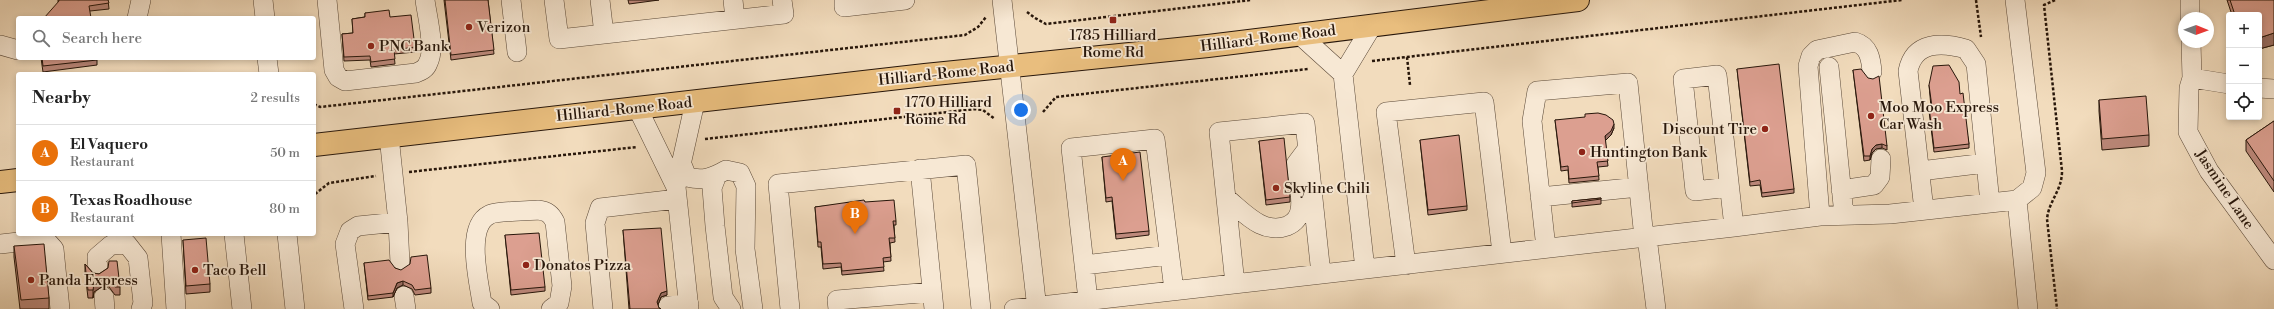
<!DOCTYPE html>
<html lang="en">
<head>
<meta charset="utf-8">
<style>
	body { margin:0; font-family:"Libre Bodoni",serif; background:#f6f6f6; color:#222 }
	.controls { position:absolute; right:12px; top:12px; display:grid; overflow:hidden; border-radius:4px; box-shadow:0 2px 6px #0003 }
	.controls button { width:36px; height:36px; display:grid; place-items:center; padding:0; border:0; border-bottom:1px solid #e0e0e0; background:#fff; color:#222; font:20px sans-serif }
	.compass { position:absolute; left:2178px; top:12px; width:36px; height:36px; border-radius:50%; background:#fff; box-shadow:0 2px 6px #0003; rotate:91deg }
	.you { position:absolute; left:1021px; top:110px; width:14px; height:14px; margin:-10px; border:3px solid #fff; border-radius:50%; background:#1a73e8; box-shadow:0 0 0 6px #1a73e833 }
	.badge { display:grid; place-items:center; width:26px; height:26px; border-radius:50%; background:#1a73e8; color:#fff; font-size:13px; font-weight:700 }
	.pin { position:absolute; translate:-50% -33px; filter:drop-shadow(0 1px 2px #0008) }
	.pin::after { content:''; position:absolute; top:21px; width:14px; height:12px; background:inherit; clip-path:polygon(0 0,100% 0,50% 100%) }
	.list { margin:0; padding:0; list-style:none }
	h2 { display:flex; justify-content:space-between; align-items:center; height:52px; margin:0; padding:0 16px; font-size:17px }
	h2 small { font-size:13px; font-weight:400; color:#767676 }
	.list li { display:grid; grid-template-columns:26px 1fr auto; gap:12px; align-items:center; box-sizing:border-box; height:56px; padding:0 16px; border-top:1px solid #e0e0e0 }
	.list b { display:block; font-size:15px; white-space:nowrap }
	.list p { margin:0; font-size:13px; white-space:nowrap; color:#767676 }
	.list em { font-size:13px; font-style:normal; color:#767676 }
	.icon { flex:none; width:22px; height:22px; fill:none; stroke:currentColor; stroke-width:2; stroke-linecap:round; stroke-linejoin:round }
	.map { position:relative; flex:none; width:2274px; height:309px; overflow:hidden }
	.search { position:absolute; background:#fff; box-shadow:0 2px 6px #0003; left:16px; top:16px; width:300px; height:44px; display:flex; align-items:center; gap:10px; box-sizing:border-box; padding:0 14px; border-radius:4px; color:#767676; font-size:15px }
	.panel { position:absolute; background:#fff; box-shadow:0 2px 6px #0003; left:16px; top:72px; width:300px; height:164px; border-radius:4px }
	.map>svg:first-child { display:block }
</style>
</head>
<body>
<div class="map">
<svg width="2274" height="309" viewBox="0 0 2274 309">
	<rect width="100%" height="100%" fill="#f2dcbd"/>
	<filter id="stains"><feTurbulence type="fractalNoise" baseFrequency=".005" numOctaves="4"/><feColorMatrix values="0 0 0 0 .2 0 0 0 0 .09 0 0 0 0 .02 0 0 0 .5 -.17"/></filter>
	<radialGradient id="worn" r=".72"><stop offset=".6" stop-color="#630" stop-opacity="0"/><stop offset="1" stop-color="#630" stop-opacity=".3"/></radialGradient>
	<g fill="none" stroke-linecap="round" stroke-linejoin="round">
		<defs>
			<path id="minor" d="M263,0L265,18
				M327,0L334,70L338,77L345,81L416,73C421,71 426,69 428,63C436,49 427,16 425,0
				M511,0L517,52
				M554,0L559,39L784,14L782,0
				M600,0L604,34
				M733,0L735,19
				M844,0V7L905,0
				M1002,0L1037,309
				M2190,0V18
				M137,18L141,0
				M1300,35L1343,74
				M2191,42L2192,78L2189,88L2188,132L2209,171L2274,260
				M0,45L18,50
				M267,58L269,74
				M1829,67L1844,215
				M2192,78L2229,84
				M2259,88L2274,89
				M637,107L676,187
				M389,136L398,222L400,263
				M681,162L687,177C703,181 712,178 726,170L740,173L746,186L745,249L753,309
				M920,169L934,309
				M1920,171L1986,163
				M717,175L712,188L715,226L723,297L731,309
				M1729,187L1695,191L1683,79L1717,75L1734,227
				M1841,190L1874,185L1880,177L1881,159
				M1540,197L1639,187
				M1226,198C1244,212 1262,235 1287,226C1294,223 1299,218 1300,210C1303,197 1297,178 1296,164L1308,148
				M2017,200L2028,309
				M1924,210L1908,71C1914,41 1942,42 1966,49L1976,64L1990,203
				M1820,216L1808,66L1811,56L1817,50L1855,42C1869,46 1871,59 1872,72
				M171,234L176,309
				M234,234L242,309
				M287,234L295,309
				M1647,237L1656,309
				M0,244L45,239L54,249L60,309
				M1546,248L1532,121L1537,91L1628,83L1644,238
				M1084,265L1169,255
				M1406,265L1386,112L1484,102L1502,253
				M1365,269L1343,74L1372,26
				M98,271L97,257L111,245L127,244L138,258L143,303L141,309
				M1235,284L1219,132L1305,123L1321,274
				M404,296L406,309
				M104,297L105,309
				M1088,300L1071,148L1155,139L1174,290
				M668,306L689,304
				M354,309L345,244L350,231L358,226L398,222
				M490,309L482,303C479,282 465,227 489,215C495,211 528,211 538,210C547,211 551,214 555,222L562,286L559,303L551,309
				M603,309L595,223L600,208L677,199
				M689,309L676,187L695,102
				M790,309L778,184L966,165L981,309
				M838,309L837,300L932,292
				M1014,309L1734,227L1820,216L1890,214L2017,200L2032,188L2036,173L2015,0"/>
			<path id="major" d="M314,145L925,75L1208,46L1578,0
				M0,182L18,180"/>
		</defs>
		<!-- minor casing -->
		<use href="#minor" stroke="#5a4837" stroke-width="20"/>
		<!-- major casing -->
		<use href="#major" stroke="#27160a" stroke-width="24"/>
		<!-- path -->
		<path stroke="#27160a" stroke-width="2.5" stroke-dasharray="3 2" stroke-linecap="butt" d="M1976,0L1981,37
			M2055,0L2044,5L2062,171C2062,191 2049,200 2047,219L2057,309
			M1027,12L1035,18L1046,24L1251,0
			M1407,57L1410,85
			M1372,61L1902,0
			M314,104L320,107L965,35L978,27L986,17
			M1043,112L1056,97L1308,69
			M705,139L975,109L983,110L995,119
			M409,172L637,147
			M315,194L329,183L376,176"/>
		<!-- minor -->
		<use href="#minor" stroke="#f7e8d4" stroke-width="19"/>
		<!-- major -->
		<use href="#major" stroke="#e9be7e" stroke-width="22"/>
	</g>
	<!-- wall -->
	<path fill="#bd897c" stroke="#27160a" d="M58,0H108L109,9L90,11L58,2Z
		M444,0H488L494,54L451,60Z
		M628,0H659L629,4Z
		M2227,0H2274V45L2259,49V15H2232Z
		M365,13L390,17L415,47V52L394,54L395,64L371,67L370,60L344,61L342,34L353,33L352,19L365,17Z
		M41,58H97V65L43,72Z
		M1737,69L1794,189V193L1762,197L1760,185L1750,186Z
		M1853,70L1887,146V150L1882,148L1876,149L1872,153L1870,160L1864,161Z
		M1929,85L1960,94L1969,144V148L1934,152L1929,111V107H1931Z
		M2099,100L2149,135V146L2102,150L2099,111Z
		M1555,120L1614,128L1611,135L1605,140L1608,166L1598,167L1599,180L1569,183L1568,170L1561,171Z
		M2274,121V192L2246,151V140Z
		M1420,140L1467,206V210L1428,215Z
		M1259,141L1290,197V202L1266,205Z
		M1102,157L1149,231V235L1116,239L1112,201L1106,202Z
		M1601,198V204L1572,207V201Z
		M865,202L896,221V225H894L895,242L890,243L891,261L883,262L884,271L842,275L841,267L823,269L821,247H818L815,207Z
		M623,230L667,295L661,297L658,305L659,308L661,309H629Z
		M505,235L545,287V291L511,295Z
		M183,240L210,284V292L186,294Z
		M14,246L49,298V309H20L14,257Z
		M364,263L395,268L431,288V293L415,295L412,289L403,285L397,288L393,297L368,300Z
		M85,264L93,273L99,274L108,268L120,287V295H115L109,287L103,286L94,292L93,298H88L85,272Z"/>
	<!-- shaded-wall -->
	<path fill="#9a6f65" stroke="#27160a" d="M2274,33V45L2259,49V38Z
		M1614,124V128L1611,135L1605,141V136Z
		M1882,144V148L1876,149L1872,153L1870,160V156L1872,149L1876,145Z
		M103,278V286L94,292L93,298V290L94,284Z
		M403,281V285L397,288L393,297V293L397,283Z
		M667,291V295L661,297L657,307V302L661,293Z"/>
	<!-- building -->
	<path fill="#dc9f90" stroke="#27160a" d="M59,0H108L109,3L89,6L91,18H44L59,1Z
		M445,0H488L494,50L451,55Z
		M2230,0H2274V33L2259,38V15H2235Z
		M389,10L390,17L411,15L415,47L394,50L395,59L371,62L370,56L344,57L342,34L353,33L352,19L365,17V13Z
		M42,58H97V60L43,66Z
		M1779,64L1794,189L1762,193L1760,180L1750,182L1737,69Z
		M1949,65L1959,82L1960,94L1963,93L1969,144L1934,148L1929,107H1932L1929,85L1933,66Z
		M1861,69L1868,78L1873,79L1879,76L1887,146L1882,144L1876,145L1872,149L1870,156H1864L1853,70Z
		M2146,96L2149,135L2102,139L2099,100Z
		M1598,113L1606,115L1613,120L1614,124L1611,131L1605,136L1608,161L1597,162L1599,176L1569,179L1568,166L1561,167L1555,120L1585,117V114Z
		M2274,121V181L2246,140Z
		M1459,135L1467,206L1428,210L1420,140Z
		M1284,138L1290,197L1266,200L1259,141Z
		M1140,152L1149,231L1116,234L1112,197L1106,198L1102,157Z
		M1601,198V199L1572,203V201Z
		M864,200L865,202L894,200L896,221H893L895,238H889L891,257L883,258L884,267L842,271L841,263L823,264L821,242H818L815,207Z
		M661,228L667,291L661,293L657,302L659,308L661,309H630L623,230Z
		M539,233L545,287L511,290L505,235Z
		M206,238L210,284L186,286L183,240Z
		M44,244L49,298L21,300L14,246Z
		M427,255L431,288L415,290L412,285L403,281L397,283L393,293L368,296L364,263L389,260L395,268L401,270L410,264L411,257Z
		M109,261H117L120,287H115L109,279L103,278L94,284L93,290H88L85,264L93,273L99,274L108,268Z"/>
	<!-- markers -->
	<g fill="#8f2418" stroke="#f7e8d4" stroke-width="1.5">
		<rect x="1109" y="16" width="8" height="8" rx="2"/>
		<circle cx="469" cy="27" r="4"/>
		<circle cx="371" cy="46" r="4"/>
		<rect x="893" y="107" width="8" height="8" rx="2"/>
		<circle cx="1871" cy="116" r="4"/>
		<circle cx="1765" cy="129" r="4"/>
		<circle cx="1582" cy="152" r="4"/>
		<circle cx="1276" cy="188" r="4"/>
		<circle cx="526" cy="265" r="4"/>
		<circle cx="195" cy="270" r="4"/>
		<circle cx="31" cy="280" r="4"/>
	</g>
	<g text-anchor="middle" stroke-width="3.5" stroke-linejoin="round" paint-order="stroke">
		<!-- poi labels -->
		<g font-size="15" fill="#27160a" stroke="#f7e8d4" text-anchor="start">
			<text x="477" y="32">Verizon</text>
			<text x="1113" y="40" text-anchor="middle">1785 Hilliard<tspan x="1113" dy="17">Rome Rd</tspan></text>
			<text x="379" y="51">PNC Bank</text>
			<text x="905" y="107">1770 Hilliard<tspan x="905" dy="17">Rome Rd</tspan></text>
			<text x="1879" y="112">Moo Moo Express<tspan x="1879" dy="17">Car Wash</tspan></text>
			<text x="1757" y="134" text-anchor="end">Discount Tire</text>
			<text x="1590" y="157">Huntington Bank</text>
			<text x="1284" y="193">Skyline Chili</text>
			<text x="534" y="270">Donatos Pizza</text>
			<text x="203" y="275">Taco Bell</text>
			<text x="39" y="285">Panda Express</text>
		</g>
		<!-- street labels -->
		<g font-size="15" fill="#27160a" stroke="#f7e8d4">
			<text transform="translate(1268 38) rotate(-7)" y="5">Hilliard-Rome Road</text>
			<text transform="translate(946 73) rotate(-6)" y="5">Hilliard-Rome Road</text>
			<text transform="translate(624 109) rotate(-6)" y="5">Hilliard-Rome Road</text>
			<text transform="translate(2225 189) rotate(56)" y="5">Jasmine Lane</text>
		</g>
	</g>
	<rect width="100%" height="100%" filter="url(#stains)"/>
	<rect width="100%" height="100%" fill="url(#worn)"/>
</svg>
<div class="controls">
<button>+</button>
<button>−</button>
<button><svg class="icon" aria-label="locate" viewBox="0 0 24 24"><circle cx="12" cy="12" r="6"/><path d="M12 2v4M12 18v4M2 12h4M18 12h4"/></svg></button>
</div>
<svg class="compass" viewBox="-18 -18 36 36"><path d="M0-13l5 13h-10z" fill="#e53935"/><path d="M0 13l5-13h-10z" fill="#767676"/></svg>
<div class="you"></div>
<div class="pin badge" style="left:1123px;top:181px;background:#e8710a">A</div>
<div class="pin badge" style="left:855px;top:234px;background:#e8710a">B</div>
<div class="search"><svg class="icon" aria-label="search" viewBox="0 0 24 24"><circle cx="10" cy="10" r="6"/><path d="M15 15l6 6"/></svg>Search here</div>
<section class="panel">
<h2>Nearby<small>2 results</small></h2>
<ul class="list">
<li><span class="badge" style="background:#e8710a">A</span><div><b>El Vaquero</b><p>Restaurant</p></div><em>50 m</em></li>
<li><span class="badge" style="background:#e8710a">B</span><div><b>Texas Roadhouse</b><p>Restaurant</p></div><em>80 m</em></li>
</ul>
</section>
</div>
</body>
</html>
